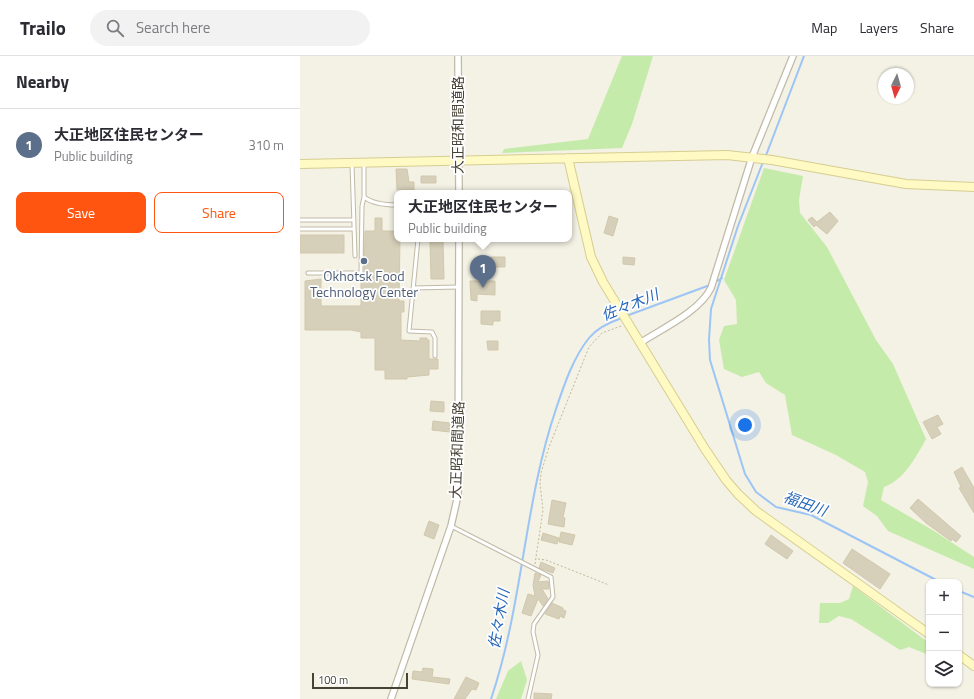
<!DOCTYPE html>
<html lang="en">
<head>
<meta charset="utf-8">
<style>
	body { margin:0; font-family:"Titillium Web","Noto Sans JP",sans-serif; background:#f2f2f3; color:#2b2b33 }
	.controls { position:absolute; right:12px; bottom:12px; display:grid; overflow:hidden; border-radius:8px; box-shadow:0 1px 3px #0004 }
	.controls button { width:36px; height:36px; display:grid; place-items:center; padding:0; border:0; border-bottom:1px solid #e1e1e2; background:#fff; color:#2b2b33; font:20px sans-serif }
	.compass { position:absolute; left:578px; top:12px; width:36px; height:36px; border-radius:50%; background:#fff; box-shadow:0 1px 3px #0004; rotate:185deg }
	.scale { position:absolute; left:12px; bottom:10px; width:96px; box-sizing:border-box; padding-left:4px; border:2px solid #464234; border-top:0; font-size:11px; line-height:14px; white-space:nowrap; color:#464234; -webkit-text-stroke:3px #fff; paint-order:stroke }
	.you { position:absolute; left:445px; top:369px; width:14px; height:14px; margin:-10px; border:3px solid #fff; border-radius:50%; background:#1a73e8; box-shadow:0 0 0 6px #1a73e833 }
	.badge { display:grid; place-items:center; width:26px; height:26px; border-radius:50%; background:#ff5510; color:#fff; font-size:13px; font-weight:700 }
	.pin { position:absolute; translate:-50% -33px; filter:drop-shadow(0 1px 2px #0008) }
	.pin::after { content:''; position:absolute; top:21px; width:14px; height:12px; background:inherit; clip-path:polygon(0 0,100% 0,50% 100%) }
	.popup { position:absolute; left:94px; top:134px; width:178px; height:52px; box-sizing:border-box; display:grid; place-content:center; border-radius:8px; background:#fff; filter:drop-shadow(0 1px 3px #0005); font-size:13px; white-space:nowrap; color:#7c7c81 }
	.popup b { font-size:15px; color:#2b2b33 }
	.popup::after { content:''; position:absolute; left:50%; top:100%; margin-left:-8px; border:8px solid transparent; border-top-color:#fff }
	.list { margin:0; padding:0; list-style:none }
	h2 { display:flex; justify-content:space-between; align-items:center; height:52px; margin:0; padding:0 16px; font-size:17px }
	h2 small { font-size:13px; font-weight:400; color:#7c7c81 }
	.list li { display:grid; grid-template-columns:26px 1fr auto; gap:12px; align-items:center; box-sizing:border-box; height:72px; padding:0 16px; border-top:1px solid #e1e1e2 }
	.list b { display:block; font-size:15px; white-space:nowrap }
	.list p { margin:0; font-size:13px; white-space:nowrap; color:#7c7c81 }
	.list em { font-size:13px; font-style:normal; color:#7c7c81 }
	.actions { display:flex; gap:8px; padding:12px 16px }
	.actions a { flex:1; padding:9px 0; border:1px solid #ff5510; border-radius:8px; text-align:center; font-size:14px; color:#ff5510 }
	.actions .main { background:#ff5510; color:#fff }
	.icon { flex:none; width:22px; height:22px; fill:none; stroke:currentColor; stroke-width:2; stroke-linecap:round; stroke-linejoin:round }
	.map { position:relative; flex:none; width:674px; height:643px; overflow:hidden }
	header { display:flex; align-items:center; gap:24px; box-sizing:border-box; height:56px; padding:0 20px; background:#fff; border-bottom:1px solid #e1e1e2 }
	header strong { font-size:19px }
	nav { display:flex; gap:22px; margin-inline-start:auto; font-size:14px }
	.search { width:280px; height:36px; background:#f2f2f3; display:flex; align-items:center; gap:10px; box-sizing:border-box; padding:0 14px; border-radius:22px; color:#7c7c81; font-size:15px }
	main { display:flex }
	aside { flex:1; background:#fff }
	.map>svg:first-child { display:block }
</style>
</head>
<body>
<header>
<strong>Trailo</strong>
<div class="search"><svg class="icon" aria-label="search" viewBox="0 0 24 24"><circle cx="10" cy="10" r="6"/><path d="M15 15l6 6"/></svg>Search here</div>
<nav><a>Map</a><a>Layers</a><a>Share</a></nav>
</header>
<main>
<aside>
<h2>Nearby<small></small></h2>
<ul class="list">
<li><span class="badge" style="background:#5c6f8a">1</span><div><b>大正地区住民センター</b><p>Public building</p></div><em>310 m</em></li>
</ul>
<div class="actions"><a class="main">Save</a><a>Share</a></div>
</aside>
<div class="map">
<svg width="674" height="643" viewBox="0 0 674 643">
	<rect width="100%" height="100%" fill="#f4f1e5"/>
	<!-- green -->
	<path fill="#c5ebaa" d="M322,0H353L332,68L322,92L202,97L204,93L288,83Z
		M464,112L503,120L499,144L500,157L527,191L576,284L593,308L626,383C616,401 604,424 584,431L581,444L634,475L674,501V513L588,475L577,460L563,450L568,426L565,416L536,399L492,379L485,339L466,327L459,316L442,321L424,313L419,284L424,270L437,268L436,244L424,224Z
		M553,530L629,587V599L609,591L600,594L551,563L539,560L528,567H519L520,547H540L549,543Z
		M221,605L227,624L221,643H196L208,615Z"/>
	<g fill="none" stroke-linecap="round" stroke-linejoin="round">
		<!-- stream -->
		<path stroke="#9cc5f5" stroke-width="2" d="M465,102L504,0
			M463,106L438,170L411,253L409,284L410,304L445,418L456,436L476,451L511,459L640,526
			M414,227L422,222
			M326,260L410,229
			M659,535L674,541
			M191,643C223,549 224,447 256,353C264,329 273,302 289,282C298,271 310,266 322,262"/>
	</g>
	<!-- building -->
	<path fill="#d6cfb9" stroke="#d1c8ac" d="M96,113H107L109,126H114V134H97Z
		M121,120H136V127H121Z
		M530,156L538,165L527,178L516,169L514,171L508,164L512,161L517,166Z
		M309,160L318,163L313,180L304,177Z
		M75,162H82V175H97V183H100L99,245H104V256H101V284L120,285V282H127V284H129V303H138V313H129V319L107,321V323H85V314H75V282H61V276L51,274H5V225L21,223V250H61V225H64L65,175H75Z
		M0,179H44V197H0Z
		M133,183H143L144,223H131L130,186H133Z
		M188,201H205V211H188Z
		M323,201L335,202L334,209L323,208Z
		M170,225H195V239L177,238V245L171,244Z
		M181,255H200V265H193V269L181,268Z
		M187,285H198V294H188Z
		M131,345L144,346V356L130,355Z
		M638,359L643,368L637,371L641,378L632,383L623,366Z
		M133,365L150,367V376L132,374Z
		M662,411L674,432V457L659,432L661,431L654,416Z
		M618,443L661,480L656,486L652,483L651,485L626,467L612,454L610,452Z
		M252,444L266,447L263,461L265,462L264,471L248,468Z
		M129,465L139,469L134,483L124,479Z
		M261,476L275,479L272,489L259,486Z
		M243,477L259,482L257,488L241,484Z
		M471,479L493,495L487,503L465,488Z
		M552,493L590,518L580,533L543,507Z
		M241,506L255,512L253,517L239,512Z
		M235,517L241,519L238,526L248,525L249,531V533H242L248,543L243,550L238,543L231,560L222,557L228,538L235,540L233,529Z
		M252,547L263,552V554L266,555L264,562L260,560L259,563L245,558Z
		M123,612L133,613L132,621L150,623L149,628L112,623L113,615L122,616Z
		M166,621L179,627L176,634L172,633L165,643H154Z
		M234,637L252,638L251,643H234Z"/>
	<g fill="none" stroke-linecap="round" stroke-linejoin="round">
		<defs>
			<path id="lane" d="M52,108L55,200
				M64,141C73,148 86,149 97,149
				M0,164H54
				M0,173H54
				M118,183L109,275L132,276L135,282V300
				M8,217H61L62,150L64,141V108
				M113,232L159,231
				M151,470L251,521L253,541L234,568L233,576L238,599L228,643"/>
			<path id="street" d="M158,0L159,137
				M340,287C363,272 399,256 411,232L452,101L493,0
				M91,643L151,470L158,439L159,183"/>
			<path id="secondary" d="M268,102L291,201L303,226L405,393L426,424L438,438L456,455L629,578
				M0,108L427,99L472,104L606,128L674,131
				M659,599L674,610"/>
		</defs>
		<!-- lane casing -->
		<use href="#lane" stroke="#c0baa7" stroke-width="5"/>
		<!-- street casing -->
		<use href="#street" stroke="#c0baa7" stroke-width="8"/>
		<!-- secondary casing -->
		<use href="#secondary" stroke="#d6ce91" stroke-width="10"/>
		<!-- path -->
		<path stroke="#c2b997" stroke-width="1" stroke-dasharray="2 2" stroke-linecap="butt" d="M238,503L246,504L309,529
			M235,508L243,454L240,428L241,417L249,391L289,291L302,277L321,270"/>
		<!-- lane -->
		<use href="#lane" stroke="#fff" stroke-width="3"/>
		<!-- street -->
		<use href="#street" stroke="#fff" stroke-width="5.5"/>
		<!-- secondary -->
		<use href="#secondary" stroke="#fff9c3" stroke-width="8"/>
	</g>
	<!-- markers -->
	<circle fill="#5c6f8a" stroke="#fff" stroke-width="1.5" cx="64" cy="205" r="4"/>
	<g text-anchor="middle" stroke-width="3.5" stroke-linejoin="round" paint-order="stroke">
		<!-- street labels -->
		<g font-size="14" fill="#464234" stroke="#fff">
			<text transform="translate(158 69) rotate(-90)" y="5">大正昭和間道路</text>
			<text transform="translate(157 394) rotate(-88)" y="5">大正昭和間道路</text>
		</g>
		<!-- service labels -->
		<g font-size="14" fill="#4e5e75" stroke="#fff">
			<text x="64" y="225">Okhotsk Food<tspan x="64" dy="16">Technology Center</tspan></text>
		</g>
		<!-- water labels -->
		<g font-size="15" font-style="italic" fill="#2667b9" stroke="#fff">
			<text transform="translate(330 249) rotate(-22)" y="5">佐々木川</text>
			<text transform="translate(505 448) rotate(20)" y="5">福田川</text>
			<text transform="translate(199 563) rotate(-80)" y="5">佐々木川</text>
		</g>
	</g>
</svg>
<div class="controls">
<button>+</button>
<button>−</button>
<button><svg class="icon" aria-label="layers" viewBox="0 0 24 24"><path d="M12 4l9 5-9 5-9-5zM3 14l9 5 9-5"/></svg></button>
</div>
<svg class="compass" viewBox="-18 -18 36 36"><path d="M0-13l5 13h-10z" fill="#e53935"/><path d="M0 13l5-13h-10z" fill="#7c7c81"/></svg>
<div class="scale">100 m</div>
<div class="you"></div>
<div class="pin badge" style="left:183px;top:232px;background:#5c6f8a">1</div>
<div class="popup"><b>大正地区住民センター</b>Public building</div>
</div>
</main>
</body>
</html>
